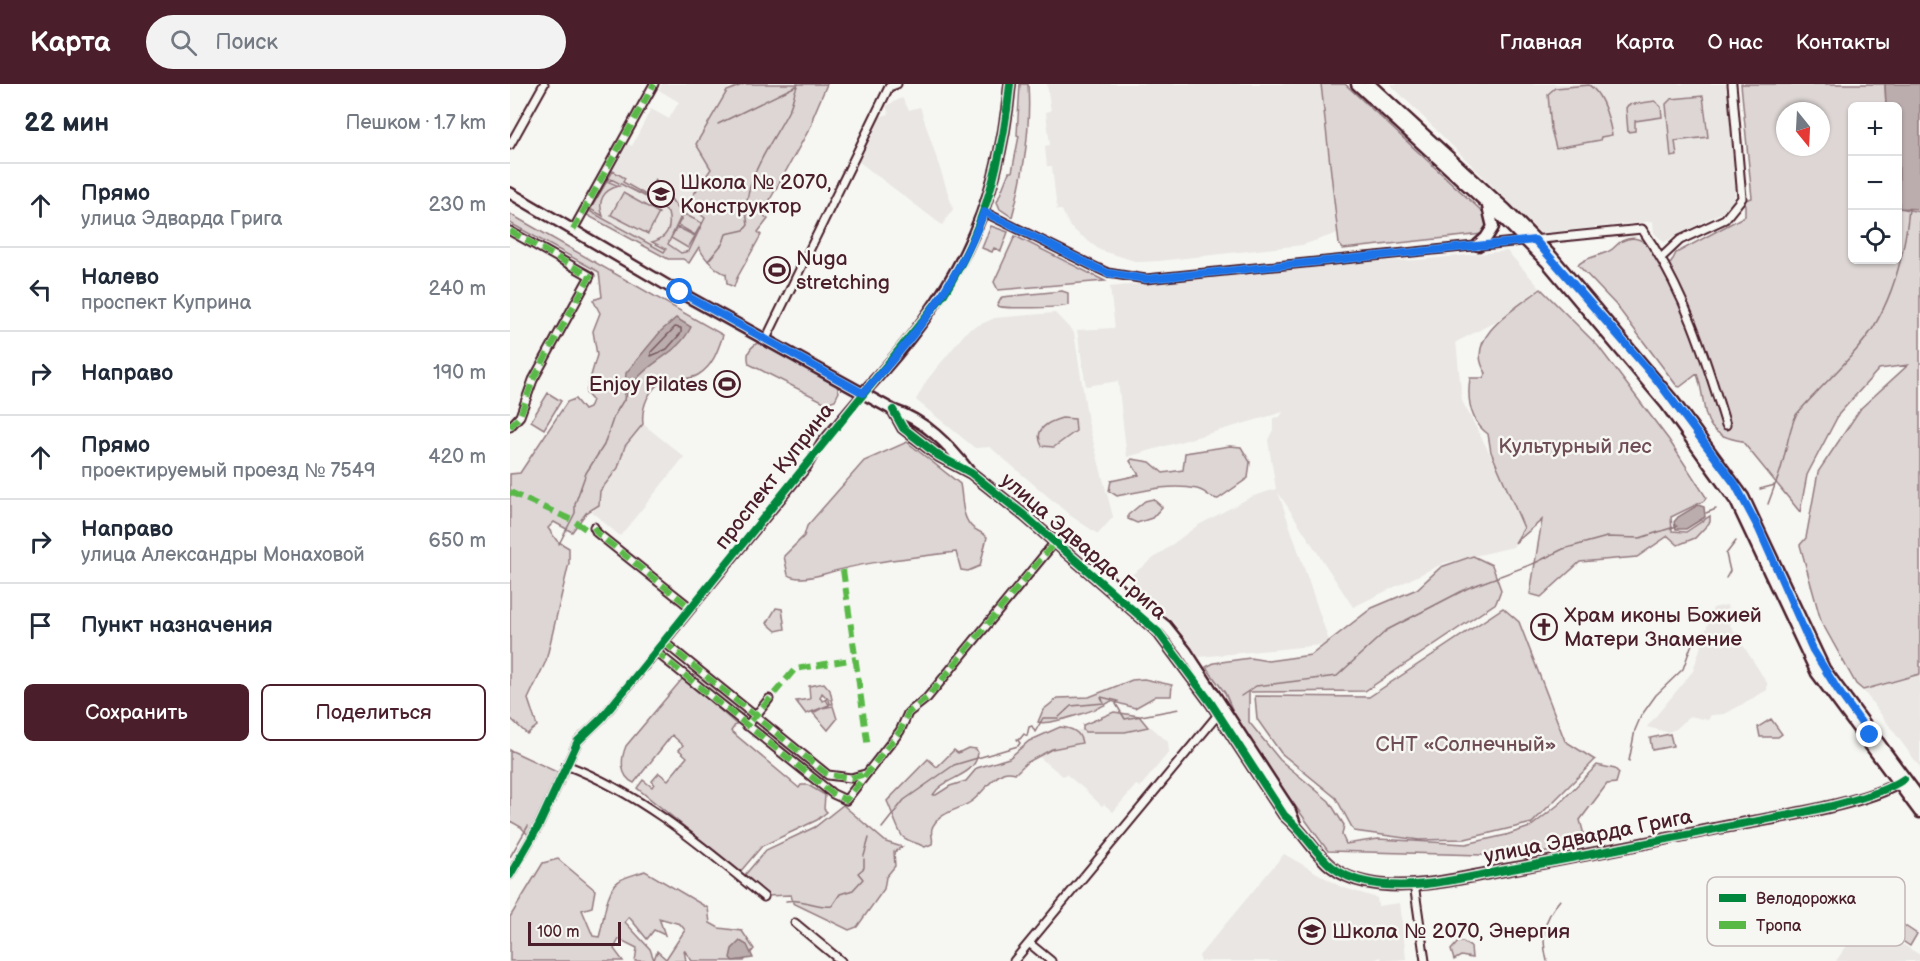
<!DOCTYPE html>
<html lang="ru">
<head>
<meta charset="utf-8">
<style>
	body { margin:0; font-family:"Balsamiq Sans",sans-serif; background:#f2f2f3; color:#1f2937 }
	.controls { position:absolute; right:18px; top:18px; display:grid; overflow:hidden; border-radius:9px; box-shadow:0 2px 4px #0004 }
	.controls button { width:54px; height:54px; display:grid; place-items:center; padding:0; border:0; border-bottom:2px solid #e0e1e3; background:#fff; color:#1f2937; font:30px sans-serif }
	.compass { position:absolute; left:1266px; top:18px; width:54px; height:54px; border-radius:50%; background:#fff; box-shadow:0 2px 4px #0004; rotate:162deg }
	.scale { position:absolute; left:18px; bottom:15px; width:93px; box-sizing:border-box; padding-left:6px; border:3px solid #4a1f2b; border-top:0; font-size:16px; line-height:21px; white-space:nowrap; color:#4a1f2b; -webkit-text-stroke:4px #f6f6f2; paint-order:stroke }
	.stop { position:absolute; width:18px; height:18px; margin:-14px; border:4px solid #1a73e8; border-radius:50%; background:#fff }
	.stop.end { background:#1a73e8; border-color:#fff; box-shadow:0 2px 6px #0008 }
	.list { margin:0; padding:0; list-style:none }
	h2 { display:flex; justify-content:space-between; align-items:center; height:78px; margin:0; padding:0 24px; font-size:26px }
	h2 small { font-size:20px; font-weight:400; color:#747a83 }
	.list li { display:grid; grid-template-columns:39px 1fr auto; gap:18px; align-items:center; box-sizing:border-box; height:84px; padding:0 24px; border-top:2px solid #e0e1e3 }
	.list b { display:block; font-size:22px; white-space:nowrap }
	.list p { margin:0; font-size:20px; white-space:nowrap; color:#747a83 }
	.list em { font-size:20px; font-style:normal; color:#747a83 }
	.actions { display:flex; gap:12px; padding:18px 24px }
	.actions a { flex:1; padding:14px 0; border:2px solid #4a1f2b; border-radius:9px; text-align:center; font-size:21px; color:#4a1f2b }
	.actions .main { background:#4a1f2b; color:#fff }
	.icon { flex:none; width:33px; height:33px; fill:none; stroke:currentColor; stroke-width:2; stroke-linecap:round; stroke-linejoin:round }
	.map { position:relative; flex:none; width:1410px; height:877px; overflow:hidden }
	header { display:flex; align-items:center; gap:36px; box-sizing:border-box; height:84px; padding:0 30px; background:#4a1f2b; color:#fff }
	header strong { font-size:28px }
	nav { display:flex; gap:33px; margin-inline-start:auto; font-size:21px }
	.search { width:420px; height:54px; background:#f2f2f3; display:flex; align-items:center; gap:15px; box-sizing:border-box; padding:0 21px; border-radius:33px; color:#747a83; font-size:22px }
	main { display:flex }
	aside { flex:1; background:#fff }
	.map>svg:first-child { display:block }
</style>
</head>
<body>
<header>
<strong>Карта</strong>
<div class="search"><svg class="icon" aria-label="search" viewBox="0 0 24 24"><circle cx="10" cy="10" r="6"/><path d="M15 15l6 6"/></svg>Поиск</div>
<nav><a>Главная</a><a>Карта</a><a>О нас</a><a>Контакты</a></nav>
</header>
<main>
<aside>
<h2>22 мин<small>Пешком · 1.7 km</small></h2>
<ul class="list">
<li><svg class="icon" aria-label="ahead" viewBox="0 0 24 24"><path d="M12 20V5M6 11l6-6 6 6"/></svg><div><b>Прямо</b><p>улица Эдварда Грига</p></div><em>230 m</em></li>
<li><svg class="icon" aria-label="left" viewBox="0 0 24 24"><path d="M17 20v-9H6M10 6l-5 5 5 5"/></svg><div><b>Налево</b><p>проспект Куприна</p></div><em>240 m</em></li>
<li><svg class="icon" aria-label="right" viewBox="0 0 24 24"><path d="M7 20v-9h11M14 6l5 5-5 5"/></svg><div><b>Направо</b></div><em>190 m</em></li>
<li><svg class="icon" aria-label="ahead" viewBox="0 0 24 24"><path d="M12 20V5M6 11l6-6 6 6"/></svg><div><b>Прямо</b><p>проектируемый проезд № 7549</p></div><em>420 m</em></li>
<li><svg class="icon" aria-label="right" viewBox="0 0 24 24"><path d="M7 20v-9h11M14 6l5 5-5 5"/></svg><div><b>Направо</b><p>улица Александры Монаховой</p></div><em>650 m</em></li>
<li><svg class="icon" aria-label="arrive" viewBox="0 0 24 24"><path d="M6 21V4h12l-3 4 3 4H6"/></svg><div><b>Пункт назначения</b></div></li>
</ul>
<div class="actions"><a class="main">Сохранить</a><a>Поделиться</a></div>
</aside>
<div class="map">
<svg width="1410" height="877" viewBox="0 0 1410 877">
	<rect width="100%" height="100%" fill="#f6f6f2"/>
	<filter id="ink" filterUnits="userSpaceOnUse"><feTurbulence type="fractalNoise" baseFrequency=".0167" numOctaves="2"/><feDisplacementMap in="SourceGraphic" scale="12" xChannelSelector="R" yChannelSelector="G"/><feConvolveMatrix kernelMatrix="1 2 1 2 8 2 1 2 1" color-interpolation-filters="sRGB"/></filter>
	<g filter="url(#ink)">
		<!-- built -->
		<path fill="#e9e6e3" d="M152,0H221L196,44L225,74L179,179L173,175H158L77,131L118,60L122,62L141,25L159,35L169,18L149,6Z
			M537,0H811L828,149L792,161L648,177L628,178L590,166L560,143L552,126H547L542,82H537L535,62L540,61L536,28L541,27Z
			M880,0H1216L1227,101L1222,123L1154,158L1144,149L1143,137L1030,149Z
			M392,14L399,26L410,23L443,125L432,141L348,77L369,33L379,30L376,22Z
			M997,167L1030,204L987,237L946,258L952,317L1017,440L1003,463L934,479L843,523L768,408L820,560L689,573L663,538L618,497L620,492L687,442L741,413L766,405L758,356L763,346V334L770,333L773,328L617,373L608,297L576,302L567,246L605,244L600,203L846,178L909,176Z
			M545,229L564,249L578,338L603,433L588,450L561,432L480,363L465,364L406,316L417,296L458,246L485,234Z
			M133,340L174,373L110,452L82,428L89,421L90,407L108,384L115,362Z
			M1217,521L1220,541L1257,599V606L1215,630L1201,631L1198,636L1180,632L1166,645L1157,648L1137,643L1183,587L1203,524Z
			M1410,590V683L1353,606Z
			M595,641L641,643L658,658L659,668L630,703L626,701L603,728L594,720L592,722L573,704L556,690L553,692L518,664L565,647Z
			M774,770L831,803L867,814L868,822L890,819L896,875L872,877L871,873L860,877H691L689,872Z
			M1355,837L1410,871V877H1326Z"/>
		<!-- green -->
		<path fill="#ddd6d5" stroke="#947a80" stroke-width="1.5" fill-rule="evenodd" d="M234,0H317L303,33L302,40L252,130L258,135L248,148L251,151L227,194L224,203L217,200L216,190C205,186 193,173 189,163L179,179L173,175H158L77,131L103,87L115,94L113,98L136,111L145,95L158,108L148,119L101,95L99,98L109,102C93,106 87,117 93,132L82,126L81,128L154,168L156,165L142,158C157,154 162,144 158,129L149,120L158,111L172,130L158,160L171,169L179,167L195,134L177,120L201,85L186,60L217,7Z
			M510,0H518C521,45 514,89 502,133L490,125L487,118L499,88H502L509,52L507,51Z
			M811,0H835L977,132L979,140L973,150L833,165L829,160Z
			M1231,0H1375L1376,22H1342V176H1388V113L1390,124L1410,128V590L1353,606L1346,600L1311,537L1290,461L1296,454L1308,388L1351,324L1398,281L1369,285L1329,330L1297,391L1290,428L1232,357C1186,350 1199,324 1187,290L1170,303L1167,302L1106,221L1068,181C1074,174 1088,172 1097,168C1104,166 1106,160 1112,157C1131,147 1143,166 1152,180L1161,179L1166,169L1235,132V116L1242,114ZM1275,27H1311V63H1275Z
			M1079,1C1093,10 1099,35 1102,51L1091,53L1090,56L1046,64L1041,45L1038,10L1045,4Z
			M1193,12L1198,53L1165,57L1167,72L1161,73L1156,20L1161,15Z
			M1145,17L1151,23L1152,33L1125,37V47L1118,48L1116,24L1118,21Z
			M113,109L149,129L138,150L101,131Z
			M0,130L213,251C208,266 203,282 188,291C178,297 167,294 156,297C139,301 131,324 133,340L115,362L108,384L90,407L89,421L76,429L62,448L44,438L38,444L47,457L59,464V479L36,577L18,615L27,642L17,650L0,634V390L10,389L57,318L65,315L74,326L79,324L82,316L76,309L87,271L83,247L90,229L83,216L92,213L89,188L0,139Z
			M174,130L192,139L185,151L168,141Z
			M481,142L498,148L491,167L484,164L482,168L472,164Z
			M167,143L185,152L178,164L161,154Z
			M505,152L595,197L488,206L484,198Z
			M1031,205L1088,262L1159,356L1196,413L1194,417L1161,433L1162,447L1176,448L1200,432V438L1185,454L1168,461L1158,452L1127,473L1070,478L1031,513L1020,510L1032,436L1005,459L1014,444L981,368L978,350C959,336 957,315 960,294H973L976,289C952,254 1007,223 1031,205Z
			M552,207L558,209V221C554,224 494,225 487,222L492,213Z
			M249,258L327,302L329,308L325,316L316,319L239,280C236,269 239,264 249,258Z
			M38,309L51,317L34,345L21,337Z
			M395,334L421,351L438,371L399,343L394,338Z
			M552,334L565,335L566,347L544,363L532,362C523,345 538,338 552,334Z
			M397,358L450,400C453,414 451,431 461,442C466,448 472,447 477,453L470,482L458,487L451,486L446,468C401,474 356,477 314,490C303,493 287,497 278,491L274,472L294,452L297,442L354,377Z
			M720,362L731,363L740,378L738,394L708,415C699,414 696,407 687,405C661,399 632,407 607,412L599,407L601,397L629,391L620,377L622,375L640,378L653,389L673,386L675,369Z
			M643,415L652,423L642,434L627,439L618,435V431L635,417Z
			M963,472L982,481L991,506L986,519L855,607L739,608V638L770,676L819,717L834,741L832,751L836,760L868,755L956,760L996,751L1020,743L1048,721L1087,681L1105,685L1109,689L1106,699L1097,700L1070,736L1074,751L1067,763L1012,772L818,767L762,690L725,632L715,609L696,583L704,579L740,574L758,577L801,571L862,524L907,505L931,483Z
			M266,524L272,525L275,545L266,547L257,539Z
			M993,524L1009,538L1055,657L1085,676L1022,739L955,755L909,756L844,747L826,714L771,669L747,635L745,612L859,613Z
			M188,587L208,608L210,607L233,627L236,626L230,634L182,595Z
			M173,594L226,640L221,647L289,704L291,701H298L315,711L314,725L317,728L307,736L252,762L230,788L127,704L133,696L142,703L144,700L142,697L149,689L158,696L177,673L169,666L173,661L162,651L124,699C109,692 111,674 116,662Z
			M634,595L662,601L661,612H646L625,624L601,617C591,625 538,642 528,638L533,626L548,614L579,613L622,596Z
			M314,599L320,606L323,620H320L319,616L312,609L310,614L313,617L316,615L319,621L296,630L286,617L300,615L299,602Z
			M323,622L327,635L318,646L303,629L312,624Z
			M604,628L629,632L638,643L615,648H575L573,646V641Z
			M1261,635L1272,650L1268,653H1250L1248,643Z
			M550,643C561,644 570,647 572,659L542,665L516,679L506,689C501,688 498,687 493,689C479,696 473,709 462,717C450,726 431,727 423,742C419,748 424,754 422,760L415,763C408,759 399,758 393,753C389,750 381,725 377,717L418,675L427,683L444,666L448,669L458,664L466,665L468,669C465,694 434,692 423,711H426L440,702L456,697L467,684L499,674L519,657Z
			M1160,650L1163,662L1142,666L1140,654Z
			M0,666L49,689L19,752L11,743L0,737Z
			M333,721L376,758L392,763L384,768L385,782L376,793L374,805L347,843L339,846L283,819L281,811L256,812L234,792L256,766L305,743Z
			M48,775L85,806L82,823L72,826L83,852L89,853C94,839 95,806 109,797C116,792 127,790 135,787L198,824L200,839L209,844L232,847L244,865L234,877H182L174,866L176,877H125L127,864L109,855L104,865L113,877H0V833L33,779ZM119,833L137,855L144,846L155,851L149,834L170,840L175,846L156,875L147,867L144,876L140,865L115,838Z
			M1392,840L1407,850L1400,862L1385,852Z
			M948,858H953L961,863L962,874L951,872L944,876L941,866Z"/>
		<!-- water -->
		<path fill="#bbadae" stroke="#8e747a" stroke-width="1.5" d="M1375,0H1410V125L1389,124L1388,22H1376Z
			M166,234L181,243C168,270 143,275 126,296C121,302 117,310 114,317L116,289L151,247Z
			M1188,421L1194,423L1195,433L1176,445H1166L1164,438L1168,433Z
			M230,857L237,861L243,874L223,877L220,874L222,865Z"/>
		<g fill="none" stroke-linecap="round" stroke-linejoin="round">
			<!-- shore -->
			<path stroke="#77585f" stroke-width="1.5" d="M165,243L171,244V249L157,265L141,272V268Z"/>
			<!-- stream -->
			<path stroke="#8e747a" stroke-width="1.5" d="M208,40L286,2
				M198,177L213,159L216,150L234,146L238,141C229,99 261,62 279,26C283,18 284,8 288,0
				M1250,405L1265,401C1276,378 1276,352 1286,331C1308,305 1346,271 1363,244C1385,208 1395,166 1399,125
				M1258,420L1265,401
				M1196,429L1206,425
				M49,460L65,429V420L76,389L94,361L104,332L113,317
				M1216,494L1220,487L1216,470L1226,457
				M731,612L746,602L827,592L877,546L958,504L1025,479L1053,465L1097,453L1130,454L1167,442
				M1119,677L1125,646L1131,632L1146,611L1173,585L1185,551
				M372,744L394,716L444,681L508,662L510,659L507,655H510L514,650L517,652L519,643L522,642L525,648L533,634H548L561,622L594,619L591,613L608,617L606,620L615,635L669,625
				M354,772L359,754
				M0,773L18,742
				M276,817C292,814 306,824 322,822L330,810L343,806L353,795L348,789L354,784V775
				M1037,877C1031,851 1033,836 1050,816"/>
			<defs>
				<path id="minor" d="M0,61L34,0
					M474,128L583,182L598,189L636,195L1132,145C1174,205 1195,272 1216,341
					M63,146L144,0
					M0,147L80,192L23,296L10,332L0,343
					M1152,173L1170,156L1215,135L1232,114L1222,0
					M256,255L379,3L387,0
					M84,443L87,449L181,524
					M154,558L318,691L341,694L355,690
					M146,568L323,710L336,716L390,647L398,629L417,614L545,458
					M237,642L259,615
					M56,681C132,710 192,762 254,813
					M0,791L29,741L68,657L92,634L297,383L311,359L353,309
					M904,800L915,877
					M285,839L331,877
					M519,859L541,877
					M504,877L711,627"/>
				<path id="tertiary" d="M0,109L160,203L383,326C415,336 439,361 459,387
					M353,309C442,213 488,132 500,0
					M383,326L393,344L429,372L461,389L515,432L648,548L701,619L774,731C806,758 809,788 855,798C899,808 951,794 995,786C1066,773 1137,759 1209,744C1255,735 1356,721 1392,697
					M576,483L586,486L656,542L676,567L780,726L785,739"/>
				<path id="secondary" d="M847,0L991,132L1037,178L1157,321L1226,417L1307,589L1410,728
					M859,0L996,126L1042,173L1163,317L1233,413L1314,585L1410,715
					M968,161L976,154L983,143L978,122"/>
			</defs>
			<!-- minor casing -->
			<use href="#minor" stroke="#4a1f2b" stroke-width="11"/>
			<!-- tertiary casing -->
			<use href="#tertiary" stroke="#4a1f2b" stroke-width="14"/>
			<!-- secondary casing -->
			<use href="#secondary" stroke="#4a1f2b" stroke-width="15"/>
			<!-- minor -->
			<use href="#minor" stroke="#f6f6f2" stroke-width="7"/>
			<!-- tertiary -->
			<use href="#tertiary" stroke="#f6f6f2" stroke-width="9"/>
			<!-- secondary -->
			<use href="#secondary" stroke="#f6f6f2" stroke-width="10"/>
			<!-- quiet -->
			<path stroke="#58b947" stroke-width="6" stroke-dasharray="12 6" stroke-linecap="butt" d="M63,146L144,0
				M0,147L80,192L23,296L10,332L0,343
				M0,408L64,437L80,448
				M84,443L87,449L181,524
				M333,486L358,664
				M154,558L318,691L341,694L355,690
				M146,568L323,710L336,716L390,647L398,629L417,614L545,458
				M241,637L285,585L346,575"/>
			<defs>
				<path id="cycleway" d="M383,326L393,344L429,372L461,389L515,432L648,548L701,619L774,731C806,758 810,788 856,798C900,808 952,794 996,786C1064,774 1133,760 1201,746C1251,735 1355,722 1394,695
					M0,791L29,741L68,657L92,634L434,210C474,146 493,75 500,0"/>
			</defs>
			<!-- cycleway casing -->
			<use href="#cycleway" stroke="#f6f6f2" stroke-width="11"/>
			<!-- cycleway -->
			<use href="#cycleway" stroke="#00873e" stroke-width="8"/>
		</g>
	</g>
	<g fill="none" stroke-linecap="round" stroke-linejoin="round" filter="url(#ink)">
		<!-- route -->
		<path stroke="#1a73e8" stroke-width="8" d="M170,208L353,309C403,255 449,197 474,128L583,182L598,189L636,195L1025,156L1147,296L1225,400L1249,445L1303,566L1327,605L1360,651"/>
	</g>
	<!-- icons -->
	<defs>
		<symbol id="school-ring" viewBox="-11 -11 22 22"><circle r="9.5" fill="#f6f6f2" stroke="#4a1f2b" stroke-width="1.5"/><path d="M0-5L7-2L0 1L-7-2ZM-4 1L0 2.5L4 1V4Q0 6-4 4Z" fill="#4a1f2b"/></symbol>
		<symbol id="stadium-ring" viewBox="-11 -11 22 22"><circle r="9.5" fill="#f6f6f2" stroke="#4a1f2b" stroke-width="1.5"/><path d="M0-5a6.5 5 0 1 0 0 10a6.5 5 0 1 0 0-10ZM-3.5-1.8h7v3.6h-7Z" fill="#4a1f2b"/></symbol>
		<symbol id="church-ring" viewBox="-11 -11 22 22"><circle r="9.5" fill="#f6f6f2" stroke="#4a1f2b" stroke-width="1.5"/><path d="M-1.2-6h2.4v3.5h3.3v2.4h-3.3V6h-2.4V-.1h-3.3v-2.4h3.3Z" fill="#4a1f2b"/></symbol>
	</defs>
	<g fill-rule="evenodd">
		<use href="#school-ring" x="136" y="95" width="30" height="30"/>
		<use href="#stadium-ring" x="252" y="171" width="30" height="30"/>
		<use href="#stadium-ring" x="202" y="285" width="30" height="30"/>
		<use href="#church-ring" x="1019" y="528" width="30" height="30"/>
		<use href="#school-ring" x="787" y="832" width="30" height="30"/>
	</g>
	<g text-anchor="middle" stroke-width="5" stroke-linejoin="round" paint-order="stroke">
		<!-- poi labels -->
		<g font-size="21" fill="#4a1f2b" stroke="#f6f6f2" text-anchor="start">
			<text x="170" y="105">Школа № 2070,<tspan x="170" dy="24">Конструктор</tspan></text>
			<text x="286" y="181">Nuga<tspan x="286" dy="24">stretching</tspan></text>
			<text x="198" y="307" text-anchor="end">Enjoy Pilates</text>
			<text x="1054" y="538">Храм иконы Божией<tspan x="1054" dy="24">Матери Знамение</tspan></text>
			<text x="822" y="854">Школа № 2070, Энергия</text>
		</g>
		<!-- park labels -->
		<g font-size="21" fill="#6f4d56" stroke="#f6f6f2">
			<text x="1065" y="369">Культурный лес</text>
			<text x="956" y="667">СНТ «Солнечный»</text>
		</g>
		<!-- street labels -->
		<g font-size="21" fill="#4a1f2b" stroke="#f6f6f2">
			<text transform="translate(264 392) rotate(-52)" y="7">проспект Куприна</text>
			<text transform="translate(574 462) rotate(41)" y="7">улица Эдварда Грига</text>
			<text transform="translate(1078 752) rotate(-11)" y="7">улица Эдварда Грига</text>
		</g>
	</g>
	<!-- legend -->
	<rect x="1197" y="793" width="198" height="69" rx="9" fill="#f6f6f2" stroke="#c2b6b6" stroke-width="1.5"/>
	<rect x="1209" y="810" width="27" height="8" fill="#00873e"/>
	<rect x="1209" y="837" width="27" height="8" fill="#58b947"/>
	<g font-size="16" fill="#4a1f2b">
		<text x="1246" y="820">Велодорожка</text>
		<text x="1246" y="847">Тропа</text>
	</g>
</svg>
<div class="controls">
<button>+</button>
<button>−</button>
<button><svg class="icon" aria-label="locate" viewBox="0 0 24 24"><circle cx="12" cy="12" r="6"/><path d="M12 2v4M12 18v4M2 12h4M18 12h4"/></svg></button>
</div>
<svg class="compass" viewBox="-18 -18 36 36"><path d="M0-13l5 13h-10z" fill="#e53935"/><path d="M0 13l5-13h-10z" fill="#747a83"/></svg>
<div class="scale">100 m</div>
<div class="stop" style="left:170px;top:208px"></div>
<div class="stop end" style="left:1360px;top:651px"></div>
</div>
</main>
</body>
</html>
